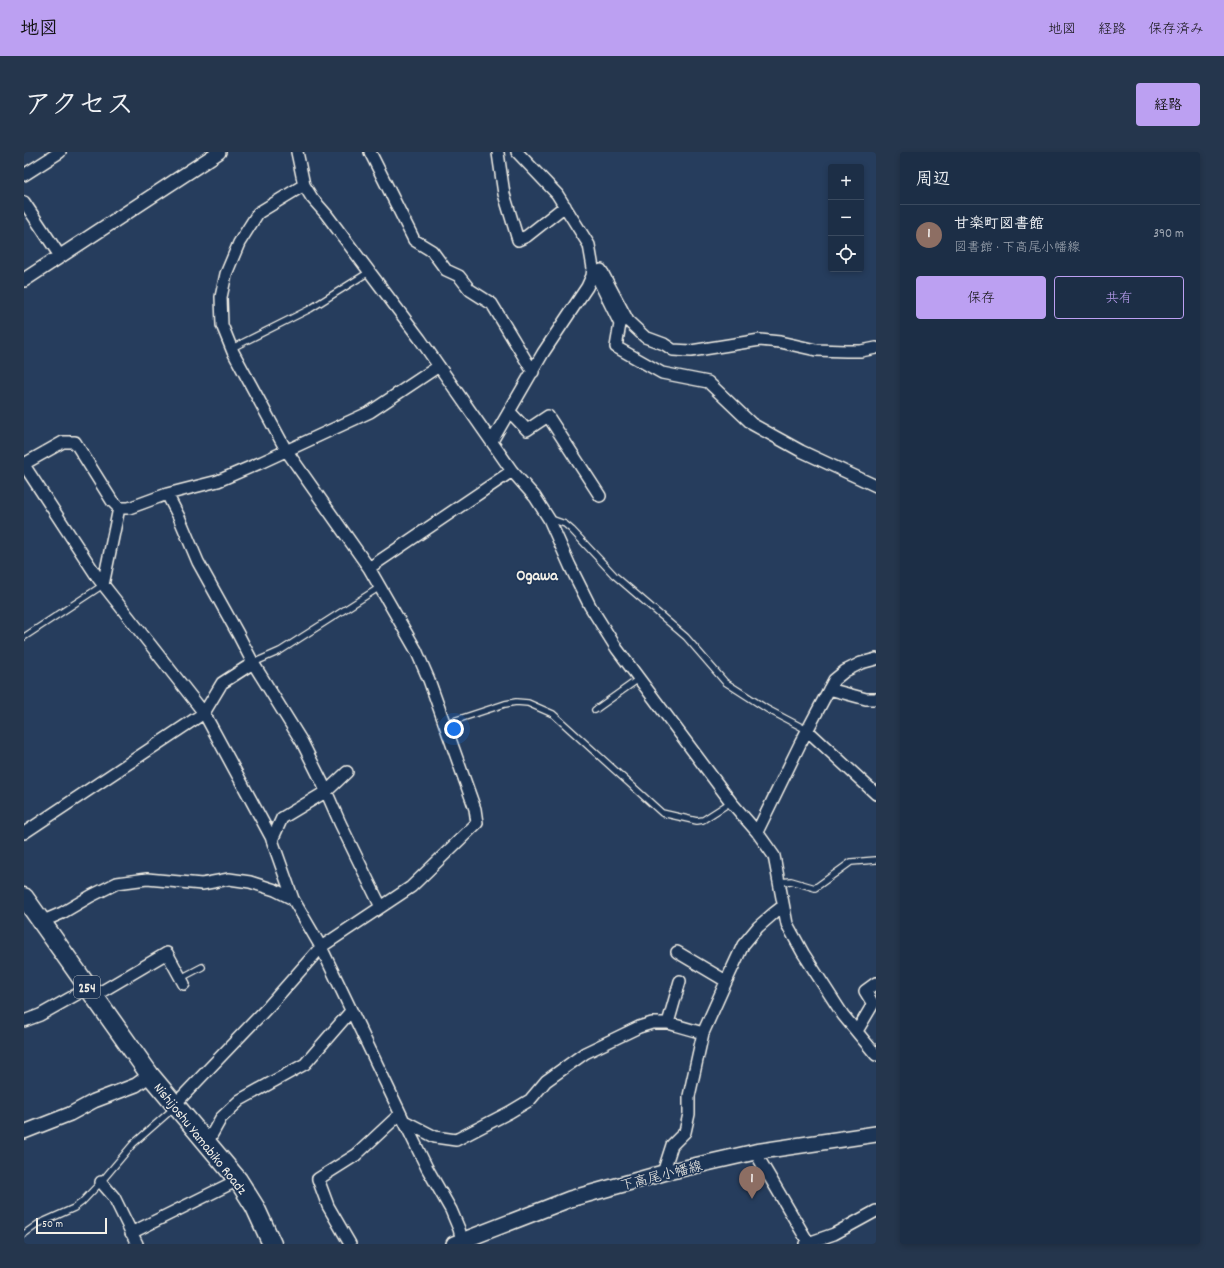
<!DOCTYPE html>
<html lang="ja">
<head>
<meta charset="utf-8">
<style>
	body { margin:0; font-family:Dekko,"Klee One",sans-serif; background:#25364d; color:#f1f3f6 }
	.controls { position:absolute; right:12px; top:12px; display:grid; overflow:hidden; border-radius:4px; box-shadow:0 2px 6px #0003 }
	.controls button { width:36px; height:36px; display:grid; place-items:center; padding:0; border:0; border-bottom:1px solid #3a4a5f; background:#1c2e46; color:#f1f3f6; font:20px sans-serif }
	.scale { position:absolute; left:12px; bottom:10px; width:71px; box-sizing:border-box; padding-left:4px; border:2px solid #f4f1e8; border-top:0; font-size:11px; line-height:14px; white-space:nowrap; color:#f4f1e8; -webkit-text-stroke:3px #1d3557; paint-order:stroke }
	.you { position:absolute; left:430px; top:577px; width:14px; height:14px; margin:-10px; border:3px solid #fff; border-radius:50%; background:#1a73e8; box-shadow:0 0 0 6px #1a73e833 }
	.badge { display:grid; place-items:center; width:26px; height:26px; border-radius:50%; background:#bca0f2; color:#fff; font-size:13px; font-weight:700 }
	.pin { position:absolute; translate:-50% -33px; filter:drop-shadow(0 1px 2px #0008) }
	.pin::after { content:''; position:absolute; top:21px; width:14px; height:12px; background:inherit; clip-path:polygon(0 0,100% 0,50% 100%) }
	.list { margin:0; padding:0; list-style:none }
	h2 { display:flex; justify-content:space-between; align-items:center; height:52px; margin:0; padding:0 16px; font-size:17px }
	h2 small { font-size:13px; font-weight:400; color:#a0a8b3 }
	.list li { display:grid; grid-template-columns:26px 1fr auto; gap:12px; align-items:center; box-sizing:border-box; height:60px; padding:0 16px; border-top:1px solid #3a4a5f }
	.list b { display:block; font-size:15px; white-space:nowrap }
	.list p { margin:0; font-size:13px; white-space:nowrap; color:#a0a8b3 }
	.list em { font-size:13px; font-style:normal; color:#a0a8b3 }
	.actions { display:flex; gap:8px; padding:12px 16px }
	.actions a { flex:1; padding:9px 0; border:1px solid #bca0f2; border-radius:4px; text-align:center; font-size:14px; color:#bca0f2 }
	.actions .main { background:#bca0f2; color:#111 }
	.icon { flex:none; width:22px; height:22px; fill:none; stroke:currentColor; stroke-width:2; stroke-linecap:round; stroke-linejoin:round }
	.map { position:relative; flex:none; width:852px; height:1092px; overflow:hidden; border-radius:4px }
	header { display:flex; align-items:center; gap:24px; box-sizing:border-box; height:56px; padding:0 20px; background:#bca0f2; color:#111 }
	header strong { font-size:19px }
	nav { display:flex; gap:22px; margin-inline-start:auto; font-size:14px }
	.intro { display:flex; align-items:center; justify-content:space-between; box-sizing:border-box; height:96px; padding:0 24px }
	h1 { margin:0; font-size:28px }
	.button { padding:10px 18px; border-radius:4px; background:#bca0f2; color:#111; font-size:14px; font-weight:700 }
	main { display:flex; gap:24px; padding:0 24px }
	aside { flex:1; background:#1c2e46; border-radius:4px; box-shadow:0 2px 6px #0003 }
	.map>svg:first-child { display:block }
</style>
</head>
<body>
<header>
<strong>地図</strong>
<nav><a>地図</a><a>経路</a><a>保存済み</a></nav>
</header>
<div class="intro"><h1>アクセス</h1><a class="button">経路</a></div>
<main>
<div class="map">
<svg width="852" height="1092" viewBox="0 0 852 1092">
	<rect width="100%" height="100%" fill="#263d5d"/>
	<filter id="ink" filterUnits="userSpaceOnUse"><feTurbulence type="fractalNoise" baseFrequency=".025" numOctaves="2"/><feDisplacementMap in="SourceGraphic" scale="8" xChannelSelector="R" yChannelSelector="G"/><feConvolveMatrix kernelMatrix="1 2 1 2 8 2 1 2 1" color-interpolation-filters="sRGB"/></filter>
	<g filter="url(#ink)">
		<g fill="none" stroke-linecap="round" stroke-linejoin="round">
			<defs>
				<path id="service" d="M208,196L286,157L345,120
					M527,367L541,372L548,378L590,423L662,485L701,530L743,557L783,578
					M0,485L79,433
					M229,511L256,499L356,435
					M571,558L616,526
					M420,572L481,552L492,550L504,551L529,562L638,661L673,669L679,668L707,650
					M755,730L767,729L791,736L827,710L852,708
					M157,826L178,815
					M0,1082L14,1072L50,1056L58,1050L77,1030L109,992L150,956"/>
				<path id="minor" d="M273,0L280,33L288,46L302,62L396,187L488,319L511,345L525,367L546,414L566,454L593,497L707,650L733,680L750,704L763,772L779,801L819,863L852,903
					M346,0L390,88L408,99L422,118L435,124L446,138L468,152L509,220
					M474,1L480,42L494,88L503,84L541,54
					M0,23L36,0
					M0,50L36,104
					M577,118L604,169L621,185L640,192L649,198L667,199L736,188L756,190L792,198L822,199H837L852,196
					M579,121L576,131L596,172L592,195L638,221L684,230L728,272L777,299L852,334
					M486,260L503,278L524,264L576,344
					M468,289L519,201L563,135L568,124L569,116L565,93L533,42L493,0
					M0,312L39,290H51L88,349L95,356H105L143,342L194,329L238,310L346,260L415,214
					M0,313L74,426L180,561L247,685L269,747L297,795L380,969L403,1016L427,1058L435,1077L439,1092
					M143,342L155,365L174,410L214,482L229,511L278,590L298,630L316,671L357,755
					M345,416L488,319
					M79,433L95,356
					M805,537L842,547H852
					M783,578L852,642
					M733,680L776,592L810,528L821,519L837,511L852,507
					M0,681L180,561L198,531L229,511
					M248,688L258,666L303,639L323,620
					M17,770L38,761L67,744L93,731L123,727L178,732L205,727L226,730L251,738L269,747
					M653,800L702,829
					M70,844L143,801L160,832
					M0,869L16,863L64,836
					M644,871L656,829
					M833,879L849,852L841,839L852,831
					M149,952L158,945L245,854L297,795L387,735L453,671L451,657L405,528L392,498L345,416L262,298L209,200L198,173L197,145L202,122L215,91L234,61L280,33
					M380,969L411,985L432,988L486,960L506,948L522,929L561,901L615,875L628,871H644L679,881
					M183,991L197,966L216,948L281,912L327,859
					M731,1000L784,1090
					M639,1021L648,993L661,980L665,962V944L679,881L701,832L719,793L734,775L750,761L759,754
					M77,1030L90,1045L113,1092
					M107,1081L214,1028
					M326,1092L304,1054L294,1027L332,1003L376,962
					M781,1092L810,1082L852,1059"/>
				<path id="tertiary" d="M0,128L195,0
					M0,980L46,962L70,949L112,933L126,923"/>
				<path id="secondary" d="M430,1092L546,1047L639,1021L731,1000L852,982"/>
				<path id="trunk" d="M0,745L126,923L214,1028L231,1055L248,1092"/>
			</defs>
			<!-- service casing -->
			<use href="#service" stroke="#f4f1e8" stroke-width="8"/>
			<!-- minor casing -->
			<use href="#minor" stroke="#f4f1e8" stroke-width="14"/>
			<!-- tertiary casing -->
			<use href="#tertiary" stroke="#f4f1e8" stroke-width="16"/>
			<!-- secondary casing -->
			<use href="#secondary" stroke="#f4f1e8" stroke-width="18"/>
			<!-- trunk casing -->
			<use href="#trunk" stroke="#f4f1e8" stroke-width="21"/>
			<!-- service -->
			<use href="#service" stroke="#1d3557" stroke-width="5.5"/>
			<!-- minor -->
			<use href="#minor" stroke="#1d3557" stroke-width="11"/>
			<!-- tertiary -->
			<use href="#tertiary" stroke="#1d3557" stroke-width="13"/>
			<!-- secondary -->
			<use href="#secondary" stroke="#1d3557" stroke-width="15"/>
			<!-- trunk -->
			<use href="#trunk" stroke="#1d3557" stroke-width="18"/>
		</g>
	</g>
	<g text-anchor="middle" stroke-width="3" stroke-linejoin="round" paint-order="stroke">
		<!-- shield labels -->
		<rect fill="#1d3557" stroke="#b4b9bc" stroke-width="1" x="50" y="824" width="26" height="22" rx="3"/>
		<g font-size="13" font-weight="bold" fill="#f4f1e8">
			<text x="63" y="840">254</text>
		</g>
		<!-- street labels -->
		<g font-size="14" fill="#f4f1e8" stroke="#1d3557">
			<text transform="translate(177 986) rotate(51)" y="5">Nishijoshu Yamabiko Roadz</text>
			<text transform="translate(637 1023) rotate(-14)" y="5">下高尾小幡線</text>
		</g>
		<!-- quarter labels -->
		<g font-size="16" font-weight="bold" fill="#f4f1e8" stroke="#1d3557">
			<text x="513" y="428">Ogawa</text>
		</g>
	</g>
</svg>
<div class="controls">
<button>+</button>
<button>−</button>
<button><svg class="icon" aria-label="locate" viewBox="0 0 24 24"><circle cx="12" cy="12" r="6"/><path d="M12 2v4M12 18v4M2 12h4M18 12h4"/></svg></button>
</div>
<div class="scale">50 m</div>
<div class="you"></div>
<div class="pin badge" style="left:728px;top:1047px;background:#8d6e63">1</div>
</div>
<aside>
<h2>周辺<small></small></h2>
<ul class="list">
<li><span class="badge" style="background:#8d6e63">1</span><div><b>甘楽町図書館</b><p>図書館 · 下高尾小幡線</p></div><em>390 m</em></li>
</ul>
<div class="actions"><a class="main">保存</a><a>共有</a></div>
</aside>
</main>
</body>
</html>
